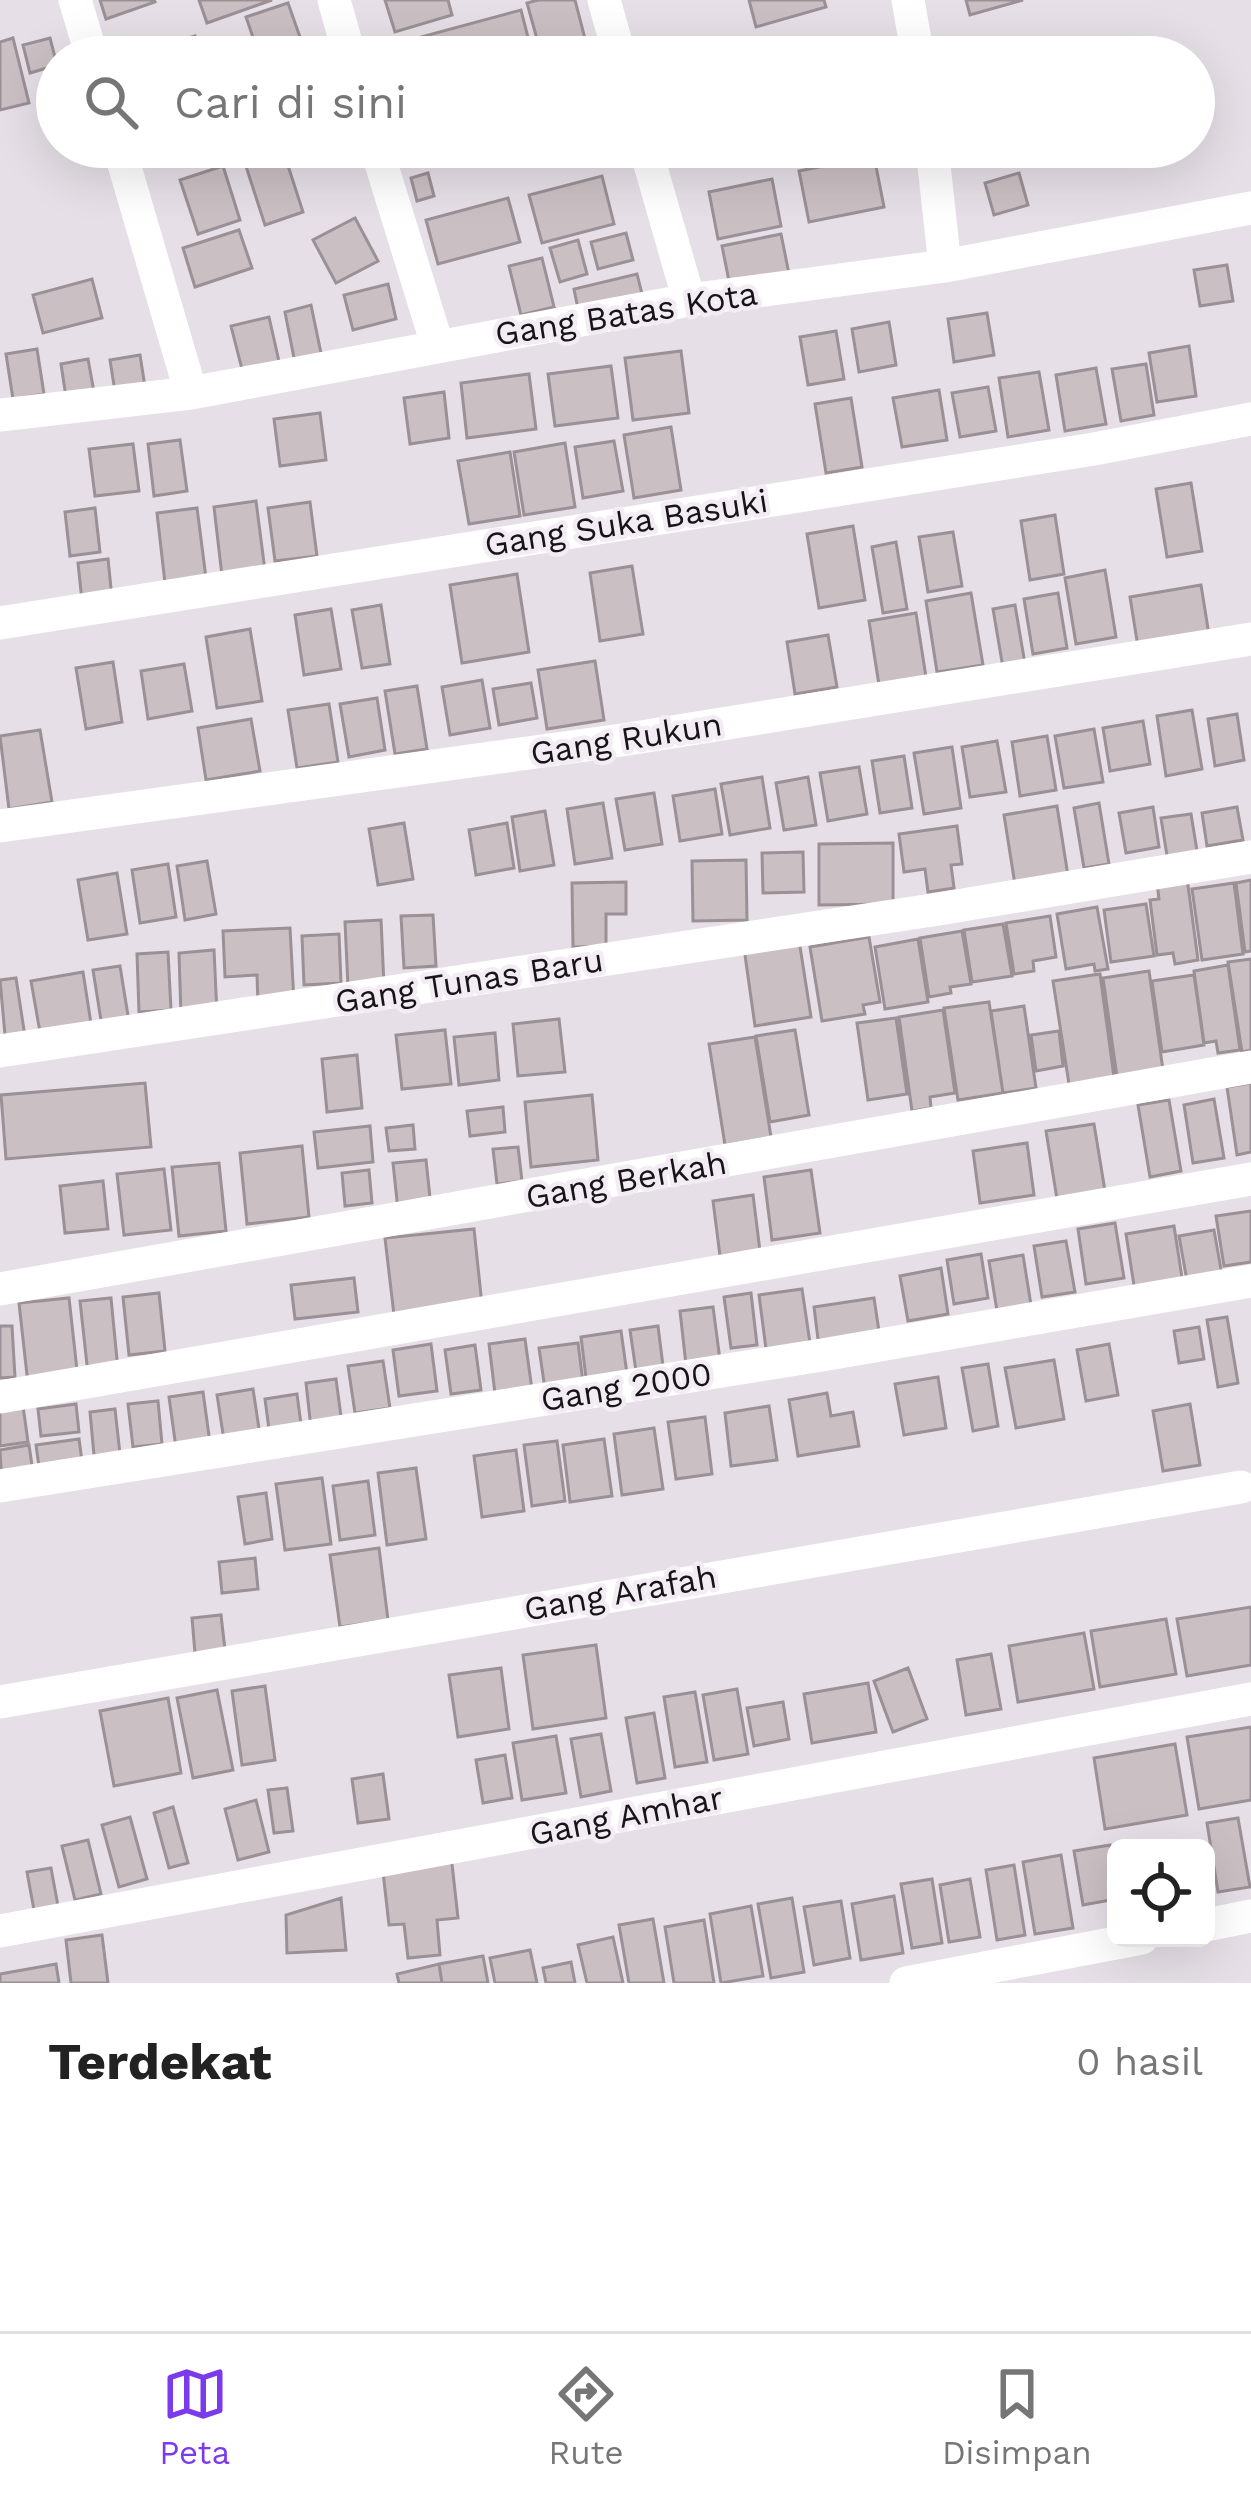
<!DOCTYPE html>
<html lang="id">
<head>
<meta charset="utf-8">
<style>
	body { margin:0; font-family:"Work Sans",sans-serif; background:#f2f2f2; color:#222 }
	.controls { position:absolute; right:36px; bottom:36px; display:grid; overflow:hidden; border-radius:18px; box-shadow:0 12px 48px #0002 }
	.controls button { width:108px; height:108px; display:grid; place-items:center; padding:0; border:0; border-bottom:3px solid #e0e0e0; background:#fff; color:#222; font:60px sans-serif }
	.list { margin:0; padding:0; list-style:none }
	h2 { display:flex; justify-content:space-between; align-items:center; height:156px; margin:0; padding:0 48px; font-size:51px }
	h2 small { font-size:39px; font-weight:400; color:#767676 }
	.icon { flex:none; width:66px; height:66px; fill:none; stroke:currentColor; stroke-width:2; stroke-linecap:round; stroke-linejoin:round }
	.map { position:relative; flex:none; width:1251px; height:1983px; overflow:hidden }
	.search { position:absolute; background:#fff; box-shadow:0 12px 48px #0002; left:36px; right:36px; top:36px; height:132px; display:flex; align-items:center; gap:30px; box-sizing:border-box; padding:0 42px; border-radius:66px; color:#767676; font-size:45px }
	.sheet { height:348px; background:#fff }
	nav { display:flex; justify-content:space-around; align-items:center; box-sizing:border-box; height:168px; border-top:3px solid #e0e0e0; background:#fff; font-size:33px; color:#767676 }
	nav a { display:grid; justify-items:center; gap:6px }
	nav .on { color:#7c3aed }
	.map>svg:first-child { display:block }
</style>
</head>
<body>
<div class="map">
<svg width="1251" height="1983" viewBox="0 0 1251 1983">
	<rect width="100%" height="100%" fill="#e6dfe7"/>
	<!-- building -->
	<path fill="#cac0c4" stroke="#9a9095" stroke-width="3" d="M100,0H154L155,2L106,19Z
		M199,0H272L207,23Z
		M385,0H448L452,15L395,32Z
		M538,0H575L589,54L542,57L527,3Z
		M749,0H824L826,7L756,27Z
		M966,0H1023L970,15Z
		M288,3L300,37L258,52L246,17Z
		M521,10L533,57H387L384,47Z
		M195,36L201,57H134V55Z
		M13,38L29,103L0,110V42Z
		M50,38L57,65L30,73L23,45Z
		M325,39L331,57H276L275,55Z
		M263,147H282L303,212L265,225L242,154Z
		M404,147H459L461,152L409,166Z
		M874,156L884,207L809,222L799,171Z
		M223,166L240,220L198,234L180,180Z
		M428,173L434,196L417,201L411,178Z
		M1019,173L1028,205L994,215L985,183Z
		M602,176L614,224L542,243L529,195Z
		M772,179L781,226L718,239L709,192Z
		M508,198L520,242L438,264L426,220Z
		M355,218L378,261L336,283L313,240Z
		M239,230L252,268L195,287L183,248Z
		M626,233L633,260L598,269L591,242Z
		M781,234L789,274L730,286L722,246Z
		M578,240L587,274L560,282L550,248Z
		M542,258L554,307L521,315L509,266Z
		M1227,265L1233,301L1200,306L1194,270Z
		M637,274L642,294L578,309L574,289Z
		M92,279L102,318L43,333L33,295Z
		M388,284L396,319L353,330L344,295Z
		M311,305L322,358L295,363L285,312Z
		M987,313L994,355L954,362L948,319Z
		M269,317L280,366L243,373L231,326Z
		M889,322L896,365L859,372L852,329Z
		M836,331L844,379L808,385L800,337Z
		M1189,346L1196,396L1157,402L1149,353Z
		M37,349L44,394L13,399L6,354Z
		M681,351L689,413L633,420L625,358Z
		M140,355L146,393L116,398L110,360Z
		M88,359L94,392L66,397L61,364Z
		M1146,364L1154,415L1121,421L1112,369Z
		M611,366L618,418L555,426L548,374Z
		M1096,368L1106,424L1065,431L1056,375Z
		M1039,372L1049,430L1008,437L999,378Z
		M529,374L536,429L467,438L461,383Z
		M988,387L996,431L960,437L952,393Z
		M939,390L947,440L902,447L893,398Z
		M444,392L449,438L410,444L404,398Z
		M851,398L862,467L826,473L815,404Z
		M320,413L326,460L280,466L274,419Z
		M671,427L681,490L634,498L624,435Z
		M180,440L187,491L154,496L148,444Z
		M614,441L623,491L583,498L575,447Z
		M565,443L575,507L524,515L514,452Z
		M133,444L139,491L95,496L89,449Z
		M510,452L520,516L469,524L458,461Z
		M1191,483L1202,551L1167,557L1156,489Z
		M256,501L265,571L222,576L214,507Z
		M310,502L317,556L275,561L268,508Z
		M95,508L100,552L70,556L65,512Z
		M197,508L206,578L165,583L157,513Z
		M1055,515L1064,574L1030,580L1021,521Z
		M853,526L865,600L819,608L807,534Z
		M953,532L962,586L928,592L919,537Z
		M896,542L907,609L883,613L872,547Z
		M108,559L112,598L82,601L78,563Z
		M632,566L643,634L600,641L590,573Z
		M1105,570L1116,637L1076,644L1065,578Z
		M517,574L529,652L462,663L450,585Z
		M1201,585L1209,635L1138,647L1130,597Z
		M971,593L983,665L937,672L926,601Z
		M1058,593L1067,648L1033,654L1024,599Z
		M381,605L390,664L362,668L352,610Z
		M1015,605L1025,664L1003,668L993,609Z
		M331,609L341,669L304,675L295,615Z
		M916,613L926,677L879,685L869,621Z
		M250,629L262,701L217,708L206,637Z
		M828,635L837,687L795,694L787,642Z
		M595,661L604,720L547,729L538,670Z
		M113,662L122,722L86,729L76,668Z
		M184,664L192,711L148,719L141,671Z
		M482,680L490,728L450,735L442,687Z
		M531,683L537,718L499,725L493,689Z
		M417,686L427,749L395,754L385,691Z
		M377,698L385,750L349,757L340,704Z
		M329,704L338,762L297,768L288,710Z
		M1192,710L1202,769L1166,776L1157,716Z
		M1237,714L1244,760L1215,766L1208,719Z
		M251,719L260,771L206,780L198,728Z
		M1143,721L1150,764L1110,771L1103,728Z
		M1094,729L1103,782L1064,788L1055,736Z
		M40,730L52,802L9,809L0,736Z
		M1047,736L1056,790L1020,796L1012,742Z
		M997,741L1006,792L970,797L962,747Z
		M952,747L961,808L924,814L914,753Z
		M904,756L912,808L880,813L872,761Z
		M859,767L867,814L828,821L820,773Z
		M762,777L770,828L730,835L721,784Z
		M808,777L816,825L784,830L776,783Z
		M715,789L722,834L680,841L673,796Z
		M654,793L662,844L625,850L616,799Z
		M603,803L612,858L575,864L567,809Z
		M1099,803L1109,864L1084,868L1074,808Z
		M1057,806L1069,882L1016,891L1004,815Z
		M1153,807L1159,847L1126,853L1119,813Z
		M1237,807L1243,840L1207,846L1202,813Z
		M545,811L554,865L520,871L512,817Z
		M1191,814L1198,857L1168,862L1161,818Z
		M404,823L413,879L378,885L369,829Z
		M507,823L514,868L476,875L469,830Z
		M957,826L962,864L951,865L954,888L928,892L925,869L904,872L899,834Z
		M893,843V904L819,905V844Z
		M803,852L804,892L763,893L762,853Z
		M746,860L747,920L693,921L692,861Z
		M207,861L216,914L185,920L177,866Z
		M168,864L176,917L140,923L132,870Z
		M117,873L127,934L88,940L78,880Z
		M1187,878L1198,960L1175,964L1173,953L1157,955L1150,900L1159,899L1157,883Z
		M1251,880V951L1245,952L1236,883Z
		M626,882V914H606V946L573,947L572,883Z
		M1234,883L1243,954L1202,960L1192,889Z
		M1146,904L1154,956L1111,962L1104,910Z
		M1097,907L1108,969L1095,971L1094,964L1066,969L1057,914Z
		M433,915L436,966L404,968L401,916Z
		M1050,916L1056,957L1033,961L1034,971L1014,974L1006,923Z
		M381,920L384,985L348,987L345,922Z
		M1003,924L1012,976L972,982L964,930Z
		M290,928L294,1002L258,1004L257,975L225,977L223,931Z
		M962,931L971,984L950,987L951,993L929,997L920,938Z
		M339,934L341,983L304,985L302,936Z
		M869,937L880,1002L863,1005L865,1014L822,1021L810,947Z
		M918,939L928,1002L885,1009L875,947Z
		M799,940L811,1017L755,1026L744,948Z
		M214,950L217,1014L181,1016L179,953Z
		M168,952L171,1010L139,1012L137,954Z
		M1251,959V1050L1242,1052L1228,962Z
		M1228,965L1240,1050L1218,1053L1216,1041L1204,1043L1194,971Z
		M120,966L130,1028L103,1033L93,970Z
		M1149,971L1163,1070L1117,1077L1103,978Z
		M83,972L92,1030L41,1038L31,981Z
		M1100,974L1114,1077L1069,1084L1053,981Z
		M1194,975L1204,1045L1162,1052L1152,981Z
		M16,978L26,1043L6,1046L0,980Z
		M989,1002L1003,1093L958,1100L944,1008Z
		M1024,1006L1036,1088L1003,1093L991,1011Z
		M943,1010L955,1093L930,1097L931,1108L912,1111L899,1017Z
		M896,1018L907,1094L868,1100L857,1023Z
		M559,1019L565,1072L518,1076L513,1024Z
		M445,1030L451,1084L402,1089L396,1035Z
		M795,1030L809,1115L770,1122L756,1036Z
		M1059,1031L1063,1066L1036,1071L1031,1035Z
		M495,1033L499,1080L459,1085L454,1037Z
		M755,1037L771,1137L725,1145L709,1044Z
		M357,1055L362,1108L327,1112L322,1059Z
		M145,1083L151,1147L6,1159L1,1095Z
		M1251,1083V1152L1237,1155L1227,1087Z
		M592,1095L598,1160L531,1167L525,1102Z
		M1214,1099L1224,1158L1193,1163L1184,1105Z
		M1169,1100L1181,1171L1150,1177L1138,1105Z
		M503,1107L505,1132L470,1136L467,1111Z
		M1094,1124L1105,1191L1057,1199L1046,1131Z
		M413,1125L415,1149L389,1151L386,1128Z
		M370,1126L373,1162L318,1168L314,1132Z
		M1027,1143L1034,1195L980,1203L973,1151Z
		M302,1146L309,1217L247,1224L240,1153Z
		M518,1147L522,1181L497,1184L493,1149Z
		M426,1160L431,1207L398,1210L393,1163Z
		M219,1163L226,1231L179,1236L172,1167Z
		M164,1169L171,1230L124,1235L117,1174Z
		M369,1170L372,1203L345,1206L342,1173Z
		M811,1170L820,1233L772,1240L764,1177Z
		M103,1181L108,1229L65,1233L60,1186Z
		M753,1195L760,1251L720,1256L713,1201Z
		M1251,1211V1262L1224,1266L1216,1216Z
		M1115,1223L1124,1278L1086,1284L1078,1229Z
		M1174,1226L1183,1284L1135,1292L1126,1234Z
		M474,1229L482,1305L394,1315L385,1238Z
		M1214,1230L1222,1275L1187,1281L1179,1236Z
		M1066,1241L1075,1292L1042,1297L1034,1246Z
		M981,1254L988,1298L954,1304L947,1260Z
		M1023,1255L1031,1305L997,1311L989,1261Z
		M941,1268L948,1314L908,1321L900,1276Z
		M354,1278L358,1312L295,1319L291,1285Z
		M802,1289L810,1343L766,1349L759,1295Z
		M159,1293L165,1351L129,1355L123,1297Z
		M751,1293L757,1345L731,1348L724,1297Z
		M69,1298L78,1379L28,1384L19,1303Z
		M111,1298L118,1370L88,1374L80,1301Z
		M874,1298L880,1338L819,1347L814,1307Z
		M713,1307L720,1360L686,1365L680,1311Z
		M1227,1317L1238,1383L1218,1387L1207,1320Z
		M0,1326H12L15,1377L0,1378Z
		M658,1326L664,1374L637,1378L630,1330Z
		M1199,1327L1204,1359L1179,1363L1174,1331Z
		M621,1331L628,1381L587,1386L581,1337Z
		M525,1339L533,1397L496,1402L489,1344Z
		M578,1343L584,1390L546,1396L539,1348Z
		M431,1344L437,1391L399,1396L393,1350Z
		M1109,1344L1118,1395L1086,1401L1077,1350Z
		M475,1345L481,1390L451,1394L445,1350Z
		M1054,1360L1064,1419L1016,1428L1005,1368Z
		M383,1361L390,1408L355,1413L348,1366Z
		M988,1364L998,1426L973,1431L962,1368Z
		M938,1377L946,1428L904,1435L895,1384Z
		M336,1379L342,1424L311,1428L306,1383Z
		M253,1389L260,1435L224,1440L217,1395Z
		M203,1392L210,1443L176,1448L169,1397Z
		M827,1393L831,1416L853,1412L859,1446L798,1456L789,1400Z
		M297,1394L302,1432L270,1437L265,1399Z
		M158,1401L162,1444L133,1447L128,1404Z
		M76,1404L79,1432L41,1436L38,1409Z
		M1190,1404L1200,1465L1163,1471L1153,1411Z
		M23,1406L28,1442L0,1446V1409Z
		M769,1406L777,1460L731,1466L725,1413Z
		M115,1409L121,1463L95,1466L90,1412Z
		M705,1417L712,1474L676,1479L668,1422Z
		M654,1428L663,1489L622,1495L614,1434Z
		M79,1439L83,1468L40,1474L36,1445Z
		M604,1439L612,1496L570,1502L563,1445Z
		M557,1441L565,1501L532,1506L524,1445Z
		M29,1445L34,1479L2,1484L0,1450Z
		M516,1450L524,1511L482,1517L474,1456Z
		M416,1468L426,1539L387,1545L378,1473Z
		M322,1478L331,1544L285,1550L276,1484Z
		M368,1481L375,1535L340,1540L333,1486Z
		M266,1493L272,1539L245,1544L238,1497Z
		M379,1548L388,1620L340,1627L330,1555Z
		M255,1558L258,1589L222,1593L219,1562Z
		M1251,1607V1665L1187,1676L1177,1619Z
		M221,1615L225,1650L195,1653L192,1618Z
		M1166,1619L1176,1674L1100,1687L1091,1631Z
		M1084,1633L1094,1689L1018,1702L1009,1646Z
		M596,1645L606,1718L533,1729L523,1655Z
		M991,1654L1001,1709L966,1715L957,1660Z
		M501,1668L509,1729L458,1737L449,1675Z
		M908,1668L927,1719L893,1732L874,1681Z
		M868,1683L876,1732L812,1743L804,1694Z
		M265,1686L275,1760L242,1765L232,1691Z
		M737,1689L748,1754L714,1760L703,1695Z
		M217,1690L233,1770L193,1778L177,1698Z
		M695,1692L707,1762L675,1767L664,1697Z
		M168,1698L181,1773L114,1786L100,1711Z
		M783,1702L789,1739L754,1746L747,1708Z
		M654,1713L665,1778L637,1783L626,1718Z
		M1251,1727V1800L1199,1809L1187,1737Z
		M601,1734L611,1791L581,1797L571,1739Z
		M556,1736L566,1793L522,1800L513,1743Z
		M1175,1744L1187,1815L1105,1829L1094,1758Z
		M505,1755L512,1798L483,1803L476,1760Z
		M383,1774L389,1819L358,1823L352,1779Z
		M287,1788L293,1831L274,1833L268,1790Z
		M256,1800L269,1852L238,1860L225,1809Z
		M173,1807L188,1863L169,1868L154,1813Z
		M130,1817L147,1879L119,1887L102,1825Z
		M1238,1818L1250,1887L1218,1892L1207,1823Z
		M88,1840L101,1894L75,1900L62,1846Z
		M1110,1845L1116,1899L1083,1905L1074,1851Z
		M451,1855L458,1918L437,1920L440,1955L408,1958L404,1924L389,1925L382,1863Z
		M1061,1855L1073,1928L1035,1934L1023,1862Z
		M1014,1865L1025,1935L997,1940L986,1870Z
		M51,1868L58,1906L34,1910L27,1872Z
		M932,1879L942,1943L912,1948L901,1884Z
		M970,1879L980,1937L949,1942L940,1885Z
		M894,1896L903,1953L861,1960L852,1904Z
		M341,1898L346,1950L287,1953L286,1915Z
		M792,1898L804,1972L771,1978L758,1904Z
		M841,1901L850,1958L814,1965L804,1907Z
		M751,1906L763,1976L721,1983L710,1914Z
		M653,1919L664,1983H629L619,1925Z
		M704,1920L714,1983H674L665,1927Z
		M102,1935L108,1983H71L66,1940Z
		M613,1937L623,1983H587L578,1945Z
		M530,1950L537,1983H495L490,1958Z
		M483,1956L488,1983H442L439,1964Z
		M571,1962L575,1983H546L543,1968Z
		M56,1964L59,1983H0V1974Z
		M439,1964L442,1983H399L397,1974Z"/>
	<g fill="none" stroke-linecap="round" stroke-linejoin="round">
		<!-- street -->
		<path stroke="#fff" stroke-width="33" d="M75,0L92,57
			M334,0L350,57
			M604,0L620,57
			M908,0L918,57
			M119,147L191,393
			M376,147L437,344
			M645,147L689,300
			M932,147L945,266
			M0,415L191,393L689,300L945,266L1251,208
			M0,623L1094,449L1251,419
			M0,826L622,740L1251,639
			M0,1051L939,909L1251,857
			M0,1289L1251,1067
			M0,1397L1251,1179
			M0,1486L822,1355L1251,1281
			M0,1702L1241,1487
			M1206,1925L1251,1916
			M0,1931L1251,1699
			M906,1983L1142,1938"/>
	</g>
	<g text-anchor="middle" stroke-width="9" stroke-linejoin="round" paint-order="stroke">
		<!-- street labels -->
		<g font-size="33" fill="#171417" stroke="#f3ecf4">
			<text transform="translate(626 313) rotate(-9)" y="12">Gang Batas Kota</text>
			<text transform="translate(626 522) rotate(-9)" y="12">Gang Suka Basuki</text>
			<text transform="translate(626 738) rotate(-9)" y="12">Gang Rukun</text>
			<text transform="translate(469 980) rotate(-9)" y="12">Gang Tunas Baru</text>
			<text transform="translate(626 1179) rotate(-10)" y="12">Gang Berkah</text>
			<text transform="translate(626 1386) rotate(-9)" y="12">Gang 2000</text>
			<text transform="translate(620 1592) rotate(-10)" y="12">Gang Arafah</text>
			<text transform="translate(626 1815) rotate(-11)" y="12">Gang Amhar</text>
		</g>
	</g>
</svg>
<div class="controls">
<button><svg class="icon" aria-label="locate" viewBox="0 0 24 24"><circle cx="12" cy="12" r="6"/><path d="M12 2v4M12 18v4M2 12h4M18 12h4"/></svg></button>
</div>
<div class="search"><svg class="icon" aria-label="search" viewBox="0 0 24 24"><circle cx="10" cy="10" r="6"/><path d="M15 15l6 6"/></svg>Cari di sini</div>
</div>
<section class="sheet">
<h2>Terdekat<small>0 hasil</small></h2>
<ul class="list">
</ul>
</section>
<nav>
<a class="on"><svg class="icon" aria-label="map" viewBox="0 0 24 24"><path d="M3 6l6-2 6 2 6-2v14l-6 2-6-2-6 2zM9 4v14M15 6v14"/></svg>Peta</a>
<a><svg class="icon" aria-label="directions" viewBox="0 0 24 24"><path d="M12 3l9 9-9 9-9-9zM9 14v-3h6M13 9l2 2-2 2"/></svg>Rute</a>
<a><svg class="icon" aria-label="saved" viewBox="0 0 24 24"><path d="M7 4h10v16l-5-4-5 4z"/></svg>Disimpan</a>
</nav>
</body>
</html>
